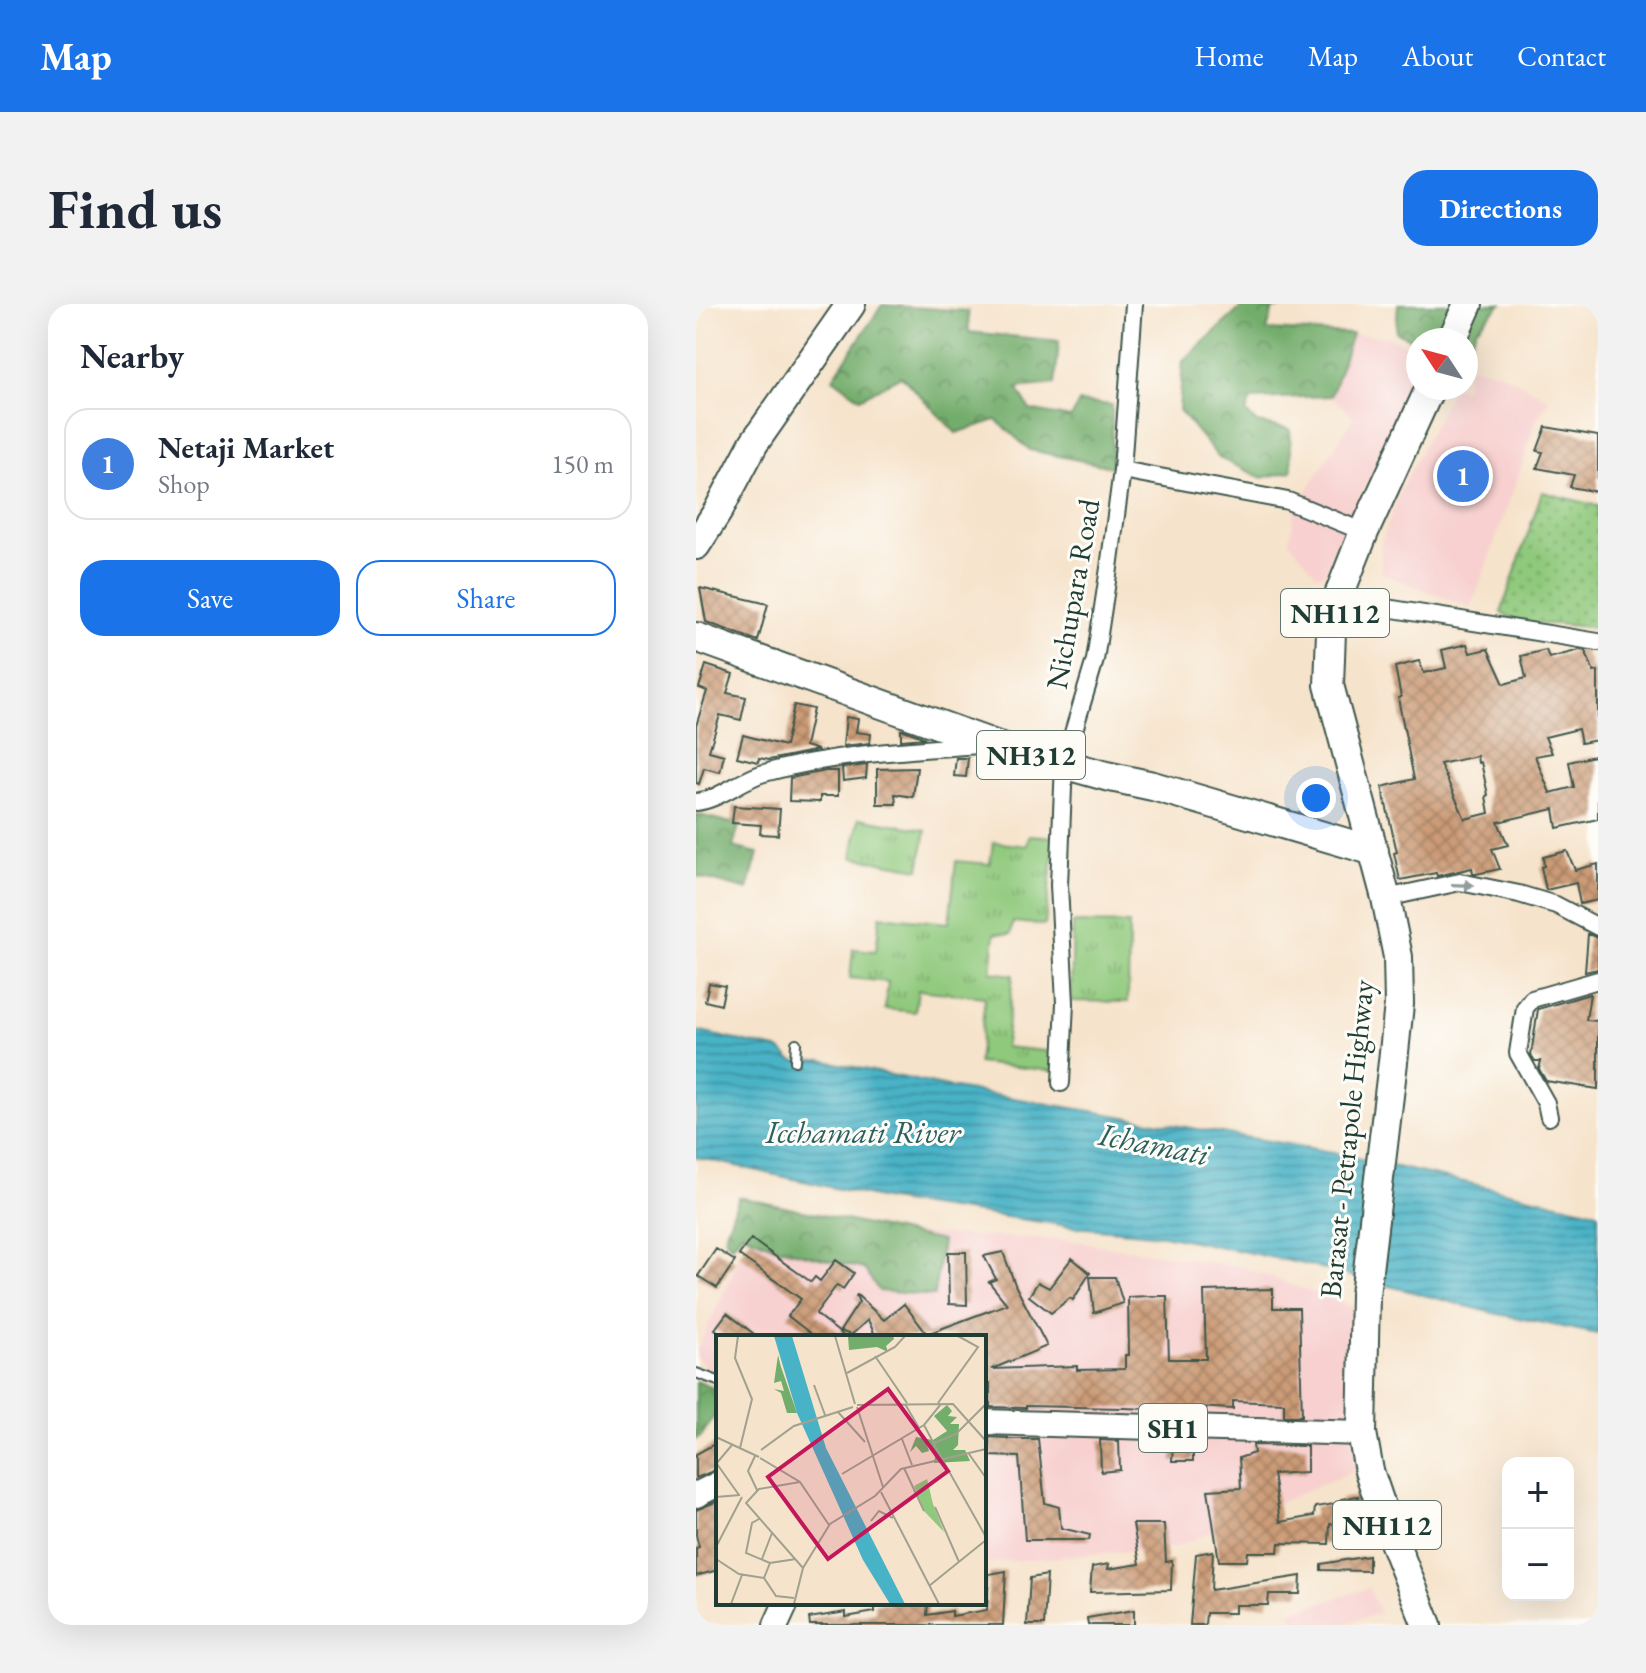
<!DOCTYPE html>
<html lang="en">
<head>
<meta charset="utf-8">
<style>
	body { margin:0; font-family:"EB Garamond",serif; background:#f2f2f3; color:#1f2937 }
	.controls { position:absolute; right:24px; bottom:24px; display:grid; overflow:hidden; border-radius:16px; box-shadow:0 8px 32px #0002 }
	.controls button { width:72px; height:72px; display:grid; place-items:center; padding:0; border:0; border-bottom:2px solid #e0e1e3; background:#fff; color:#1f2937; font:40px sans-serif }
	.compass { position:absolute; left:710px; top:24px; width:72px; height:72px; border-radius:50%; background:#fff; box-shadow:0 8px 32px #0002; rotate:306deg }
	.you { position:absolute; left:620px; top:494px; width:28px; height:28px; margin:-20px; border:6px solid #fff; border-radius:50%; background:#1a73e8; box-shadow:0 0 0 12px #1a73e833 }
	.badge { display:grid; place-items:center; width:52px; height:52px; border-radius:50%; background:#1a73e8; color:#fff; font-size:26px; font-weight:700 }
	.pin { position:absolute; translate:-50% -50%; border:4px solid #fff; box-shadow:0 2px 8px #0006 }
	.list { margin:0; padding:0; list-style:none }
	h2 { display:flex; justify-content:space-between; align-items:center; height:104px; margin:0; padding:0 32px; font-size:34px }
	h2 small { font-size:26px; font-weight:400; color:#747a83 }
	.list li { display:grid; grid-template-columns:52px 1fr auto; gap:24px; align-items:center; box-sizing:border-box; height:112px; margin:0 16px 16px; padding:0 16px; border:2px solid #e0e1e3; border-radius:24px }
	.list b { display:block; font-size:30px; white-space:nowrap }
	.list p { margin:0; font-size:26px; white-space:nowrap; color:#747a83 }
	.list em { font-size:26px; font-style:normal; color:#747a83 }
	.actions { display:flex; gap:16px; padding:24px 32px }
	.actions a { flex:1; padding:18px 0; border:2px solid #1a73e8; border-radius:24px; text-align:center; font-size:28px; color:#1a73e8 }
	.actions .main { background:#1a73e8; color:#fff }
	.map { position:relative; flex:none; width:902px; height:1321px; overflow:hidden; border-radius:24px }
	header { display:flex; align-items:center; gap:48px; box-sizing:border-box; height:112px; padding:0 40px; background:#1a73e8; color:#fff }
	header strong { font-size:38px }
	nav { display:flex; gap:44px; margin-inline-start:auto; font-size:28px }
	.intro { display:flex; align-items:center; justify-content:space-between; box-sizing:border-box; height:192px; padding:0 48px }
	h1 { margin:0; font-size:56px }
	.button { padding:20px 36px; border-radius:24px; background:#1a73e8; color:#fff; font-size:28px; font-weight:700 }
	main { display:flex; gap:48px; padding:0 48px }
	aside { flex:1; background:#fff; border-radius:24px; box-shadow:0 8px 32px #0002 }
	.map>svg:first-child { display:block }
</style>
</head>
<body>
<header>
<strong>Map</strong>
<nav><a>Home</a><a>Map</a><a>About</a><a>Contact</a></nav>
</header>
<div class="intro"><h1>Find us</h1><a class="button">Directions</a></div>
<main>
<aside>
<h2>Nearby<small></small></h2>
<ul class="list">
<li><span class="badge" style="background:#3f7fe0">1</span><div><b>Netaji Market</b><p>Shop</p></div><em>150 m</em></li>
</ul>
<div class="actions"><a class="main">Save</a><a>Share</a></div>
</aside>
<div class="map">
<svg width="902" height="1321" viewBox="0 0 902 1321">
	<defs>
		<pattern id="grass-tufts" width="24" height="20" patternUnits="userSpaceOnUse" patternTransform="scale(2)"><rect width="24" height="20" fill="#8fc97c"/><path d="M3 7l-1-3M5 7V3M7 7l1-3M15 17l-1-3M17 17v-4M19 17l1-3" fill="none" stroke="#74a466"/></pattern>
		<pattern id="forest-crowns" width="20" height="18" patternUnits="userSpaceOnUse" patternTransform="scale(2)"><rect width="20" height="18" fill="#73ad6c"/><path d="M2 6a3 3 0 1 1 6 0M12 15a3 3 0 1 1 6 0" fill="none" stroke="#5e8e5a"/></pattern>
		<pattern id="park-dots" width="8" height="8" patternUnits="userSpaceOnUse" patternTransform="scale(2)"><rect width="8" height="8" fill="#8fc97c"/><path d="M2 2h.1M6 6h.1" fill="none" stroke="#74a466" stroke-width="1.8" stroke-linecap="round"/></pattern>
		<pattern id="water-rules" width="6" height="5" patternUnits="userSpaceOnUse" patternTransform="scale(2)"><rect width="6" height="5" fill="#48b2c6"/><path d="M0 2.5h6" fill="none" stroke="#3b92a2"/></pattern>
		<pattern id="building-cross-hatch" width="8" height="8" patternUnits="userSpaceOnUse" patternTransform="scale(2)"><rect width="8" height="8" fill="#cc9b77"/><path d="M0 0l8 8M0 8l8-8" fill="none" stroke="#a58062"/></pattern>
	</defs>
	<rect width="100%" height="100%" fill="#fdfcf7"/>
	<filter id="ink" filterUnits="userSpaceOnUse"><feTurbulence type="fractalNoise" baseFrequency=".0125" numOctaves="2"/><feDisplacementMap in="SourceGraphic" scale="16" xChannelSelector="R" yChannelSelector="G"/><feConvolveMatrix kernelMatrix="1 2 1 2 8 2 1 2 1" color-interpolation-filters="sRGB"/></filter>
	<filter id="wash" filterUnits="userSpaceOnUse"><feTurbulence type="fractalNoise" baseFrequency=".006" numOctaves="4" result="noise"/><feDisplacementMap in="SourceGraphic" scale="32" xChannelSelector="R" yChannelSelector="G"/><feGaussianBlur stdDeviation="1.8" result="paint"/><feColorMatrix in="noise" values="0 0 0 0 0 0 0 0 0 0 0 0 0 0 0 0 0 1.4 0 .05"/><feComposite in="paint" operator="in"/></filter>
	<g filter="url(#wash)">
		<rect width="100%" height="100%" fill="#f6e3cb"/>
		<!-- built -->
		<path fill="#f7d0cf" d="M656,30L693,33L722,44V75L664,191L628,270L621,271L593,237L599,205L658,113L635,92Z
			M775,62L804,68L853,95L839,119L826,161L775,304L685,269V239L706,183L757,84H770V68Z
			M56,926L233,930L371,936L546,963L658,1003L652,1112L661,1165L477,1244L288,1259V1033H22V1073L0,1053V1048Z
			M673,1284L684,1309L643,1321H599L594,1308Z"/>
		<!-- grass -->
		<path fill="url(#grass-tufts)" stroke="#578358" stroke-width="2" d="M163,514L230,526L223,565L156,553Z
			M333,531L359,533L349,621L317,618L315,630L299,629L295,668L317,671L309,743L359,748L357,767L282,759L289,693L222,686L219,708L189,705L192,678L154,674L157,645L180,647L184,612L253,619L260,557L294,560L297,538L331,542Z
			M377,619L433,620L432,698L375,697Z"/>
		<!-- forest -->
		<path fill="url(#forest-crowns)" stroke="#497550" stroke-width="2" d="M549,0H615L577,5L571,26L656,30L635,92L555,95L550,109L561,119L594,125L596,167L566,174L523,154L483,106L487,57Z
			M702,0H805L780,25L770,53V36H722V38L700,28Z
			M186,1L272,7L273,28L363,37L359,80L321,84L334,106L375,114L383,98L416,101V163L334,146L300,116L260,129L205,72L164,94L137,74Z
			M0,510L43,521L37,543L62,549L52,586L0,572Z
			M43,893L246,937L238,992L183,987L168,965L79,943L46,929L36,942L28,934Z
			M0,1077L22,1086V1106L6,1131L0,1135Z"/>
		<!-- park -->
		<path fill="url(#park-dots)" stroke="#578358" stroke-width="2" d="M846,188L902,202V324L861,320H829L805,309Z"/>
		<!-- water -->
		<path fill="url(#water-rules)" stroke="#34787d" stroke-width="2" d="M0,727L85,746L94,755L99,757L125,756L252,783L620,845L902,908V1030L797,1009L617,962L468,931L380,923L192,896L0,853Z"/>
		<g id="blocks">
			<!-- building -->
			<path fill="url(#building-cross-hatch)" fill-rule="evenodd" d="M850,123L902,132V188L874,183L878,171L841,164L847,148L841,147Z
				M4,284L72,300L62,337L10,318Z
				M771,340L774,349L792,345L808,380L830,374L825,352L850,346L853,354L884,346L889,347L898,368L902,367V436L885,439L882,425L849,433L856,449L839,452L854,489L878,483L873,458L898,452L902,462V515L861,524L858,505L802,518L812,541L796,545L804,565L780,570H777L776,564L741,572L740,569L704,576L698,549L701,548L686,483L718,475L702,394L705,393L699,363L723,357L728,369L750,364L746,346ZM781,452L782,459L785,458L792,491L790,492L793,509L769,515L744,460Z
				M10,361L37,370L31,389L50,393L45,416L24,411L13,447L28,451L24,468L8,464L3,480L0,479V422L11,387L3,384Z
				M98,401L117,405L109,442L122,446L73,456L63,454L62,458L41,453L47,431L89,442Z
				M150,413L162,415L160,428L175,430L174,439L147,442Z
				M205,426H208L229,434L205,436Z
				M260,454H272L270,473L258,472Z
				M171,461L170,474L147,477L146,464Z
				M221,464L217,493L199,490L200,500H181V465Z
				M130,467H142V492H124V498L93,497L94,474Z
				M38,502L84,505L82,531L64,530L65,521L36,519Z
				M871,547L879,566L902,560V596L884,600L880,579L850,586L845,563L848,562L847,553Z
				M892,630L902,634V665L889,668Z
				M13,679L29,682L25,701L9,697Z
				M894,690L890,716L902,717V785L850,777L843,765L845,757H839L835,751L842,705Z
				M55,935L115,978L119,973L124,977L140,956L158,969L147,985L141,981L120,1009L121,1011L149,1033H119L92,1012L105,995L43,951Z
				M20,945L39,957L21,984L2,972Z
				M252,948H270L271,1001L253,1000Z
				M307,948L320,983L319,981L351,1042L296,1065L381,1062V1066L429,1065V1051H433L432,993L453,992H471L473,1055H510L508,987L577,985V1004H603L606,1112H588V1099L537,1097V1105L499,1103V1109H497L454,1108V1105L427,1104L330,1102V1104L294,1103V1079H288V1033H180L172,1016L155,1031L144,1027L163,998L160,992L161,991L188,1016L208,1000L231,1030L311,1000L293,978L300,975L288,952Z
				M376,954L394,969L377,996L374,994L355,1009L333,992L342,978L353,984Z
				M394,973H419L427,999L398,1009Z
				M31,1009L62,1033H30L19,1025Z
				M293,1133L312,1134V1135H342L349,1199L363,1203L365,1224L394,1231L393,1236H329L323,1153L293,1152Z
				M404,1136L423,1137L424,1166L405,1168Z
				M22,1138V1165L0,1174V1150Z
				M477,1138L497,1139V1157H476Z
				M557,1141L611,1142V1168L577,1170L584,1218L618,1212L619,1203L645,1199V1195L662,1192L660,1220H634L633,1240L583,1239L582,1248H552L551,1257H523L512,1186L545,1184L543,1154L558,1149Z
				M22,1197V1266L0,1272V1244L3,1243L0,1231V1206Z
				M437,1220H468L470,1258L476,1257L475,1286L394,1288L396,1263L413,1260L412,1265L444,1260Z
				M517,1247L515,1286L605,1272L604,1290H573L572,1301H539V1309H510L509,1321H494L500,1250Z
				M673,1252V1267L625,1266V1260Z
				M310,1267L307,1321H114L113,1314L150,1308V1313L179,1308V1299H232L231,1311L256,1307V1312L291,1306L293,1270Z
				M351,1271L348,1321H331L334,1274Z
				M438,1306V1321H392L391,1314Z"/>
		</g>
	</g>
	<g filter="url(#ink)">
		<use href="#blocks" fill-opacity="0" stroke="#3f564b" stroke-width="2"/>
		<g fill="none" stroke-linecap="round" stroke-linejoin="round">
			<defs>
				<path id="lane" d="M99,757L100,739
					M0,1069L22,1077"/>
				<path id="street" d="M426,166L592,197L668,228
					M641,296L902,338
					M0,498C25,495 44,476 68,469C138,450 210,446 282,441
					M690,594L764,578L823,590L860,601L902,623
					M365,779L369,699L363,581L368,459L399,356L413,264L426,166L438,0
					M853,813L850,799L822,749L829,704L836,695L902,676"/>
				<path id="primary" d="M288,1118L666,1129
					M0,1191L22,1180
					M80,1321L90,1299"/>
				<path id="highway" d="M756,36L772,0
					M0,241L22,207L58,139L155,0
					M0,333L302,442L410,472L457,482L678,547
					M731,1321L691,1220L673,1167L666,1129L669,991L697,758L703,700L702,653L690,594L633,381L635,328L641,296L668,228L734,84"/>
			</defs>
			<!-- lane casing -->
			<use href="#lane" stroke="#3f564b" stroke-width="12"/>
			<!-- street casing -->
			<use href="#street" stroke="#3f564b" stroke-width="20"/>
			<!-- primary casing -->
			<use href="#primary" stroke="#3f564b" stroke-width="28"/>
			<!-- highway casing -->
			<use href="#highway" stroke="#3f564b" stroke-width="32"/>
			<!-- lane -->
			<use href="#lane" stroke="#fff" stroke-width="8"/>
			<!-- street -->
			<use href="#street" stroke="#fff" stroke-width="16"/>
			<!-- primary -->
			<use href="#primary" stroke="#fff" stroke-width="24"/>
			<!-- highway -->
			<use href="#highway" stroke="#fff" stroke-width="28"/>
		</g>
		<!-- one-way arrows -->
		<defs><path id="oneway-solid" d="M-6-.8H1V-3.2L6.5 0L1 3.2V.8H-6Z" transform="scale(2)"/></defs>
		<use fill="#8f9e9a" href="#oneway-solid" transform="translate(767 581) rotate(2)"/>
	</g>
	<g text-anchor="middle" stroke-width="6" stroke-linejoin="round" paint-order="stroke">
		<!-- shield labels -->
		<g fill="#fdfcf7" stroke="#62766e" stroke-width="2">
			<rect x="585" y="285" width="108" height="48" rx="6"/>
			<rect x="281" y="427" width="108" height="48" rx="6"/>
			<rect x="443" y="1100" width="68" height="48" rx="6"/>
			<rect x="637" y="1197" width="108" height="48" rx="6"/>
		</g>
		<g font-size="28" font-weight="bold" fill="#1f3d34">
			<text x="639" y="319">NH112</text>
			<text x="335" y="461">NH312</text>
			<text x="477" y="1134">SH1</text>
			<text x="691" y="1231">NH112</text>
		</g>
		<!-- street labels -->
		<g font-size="30" fill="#1f3d34" stroke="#fdfcf7">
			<text transform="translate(377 290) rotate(-80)" y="10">Nichupara Road</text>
			<text transform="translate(651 835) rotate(-84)" y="10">Barasat - Petrapole Highway</text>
		</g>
		<!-- water labels -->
		<g font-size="32" font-style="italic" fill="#2b6060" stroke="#fdfcf7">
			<text x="167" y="839">Icchamati River</text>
			<text transform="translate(458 840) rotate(11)" y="11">Ichamati</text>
		</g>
	</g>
	<!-- overview -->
	<g transform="translate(20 1031)">
		<rect width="270" height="270" fill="#f6e3cb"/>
		<path d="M132,1H177L178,4L170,11L172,17L161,12L133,15ZM62,20L65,32L81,78H71L65,58L58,54L68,56L65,46L58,48ZM231,70L236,76L232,81L241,82L234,89H243L242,110L237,115H249L254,126L218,128L220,117L210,107L213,116L206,118L200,111L194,117L200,102L217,105L231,96L218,81Z" fill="#73ad6c"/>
		<path d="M211,144L217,169L228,197L208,176L198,151Z" fill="#8fc97c"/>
		<path d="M58,1H76L110,113L189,269H174L147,225L81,78Z" fill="#48b2c6"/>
		<path fill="none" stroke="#a0a18f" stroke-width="2" d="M22,1L19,23L36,64L24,113M119,1L139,69M159,21L191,68M131,38L179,12L189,1M98,50L109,80M222,68L262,12L242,1M189,69L203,93M141,70L237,69L270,106M141,72L167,152M122,77L149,107M208,90L226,124M0,102L43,122M186,104L196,130M218,108L240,99L270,69M45,115L78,91L137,72M253,119L270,143M39,121L32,136L41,155M44,123L84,147L113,190M226,124L270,202M0,129L16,110M1,129L23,160M188,133L208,176M126,139L208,90L225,69M84,147L43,154L30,168L87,233M165,157L223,269M0,162L24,160M219,172L243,227M43,184L36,188L30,218L54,228M155,186L163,176L177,183M0,212L26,162M0,224L23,239L48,243L60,261L78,263M46,224L56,198M48,243L54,228L80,224M213,251L270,205M15,269L26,240M78,269L87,233L114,189L159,161L185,134L270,114"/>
		<path fill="#c2185b" fill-opacity="0.15" stroke="#c2185b" stroke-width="4" d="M172,54L232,136L112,224L52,142Z"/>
		<rect width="270" height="270" fill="none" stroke="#1f3d34" stroke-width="4"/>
	</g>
</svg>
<div class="controls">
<button>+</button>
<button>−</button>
</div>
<svg class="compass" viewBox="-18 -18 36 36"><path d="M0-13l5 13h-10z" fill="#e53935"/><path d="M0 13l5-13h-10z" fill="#747a83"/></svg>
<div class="you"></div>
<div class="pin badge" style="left:767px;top:172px;background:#3f7fe0">1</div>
</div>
</main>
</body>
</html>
